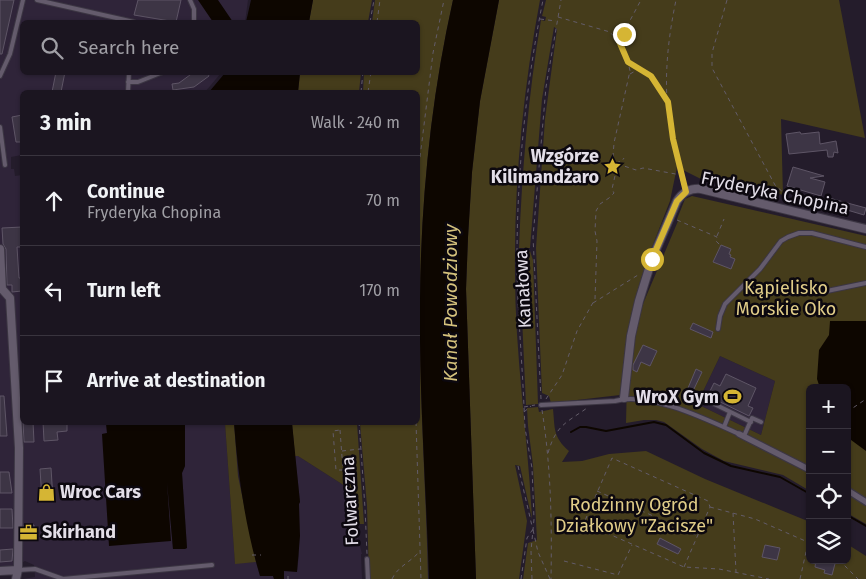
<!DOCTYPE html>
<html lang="en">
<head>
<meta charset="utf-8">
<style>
	body { margin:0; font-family:"Fira Sans",sans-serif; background:#28222d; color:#f1f3f6 }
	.controls { position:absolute; right:15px; bottom:15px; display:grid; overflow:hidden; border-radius:8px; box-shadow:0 1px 4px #0004 }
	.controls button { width:45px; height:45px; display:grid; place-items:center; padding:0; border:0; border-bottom:1px solid #39343e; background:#1b1520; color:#f1f3f6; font:25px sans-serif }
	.stop { position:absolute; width:15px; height:15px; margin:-11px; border:4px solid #d5b534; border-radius:50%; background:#fff }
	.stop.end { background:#d5b534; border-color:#fff; box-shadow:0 1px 5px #0008 }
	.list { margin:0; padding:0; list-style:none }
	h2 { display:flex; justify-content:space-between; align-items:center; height:65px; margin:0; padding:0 20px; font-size:21px }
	h2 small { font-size:16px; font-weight:400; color:#a09fa5 }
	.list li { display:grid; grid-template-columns:32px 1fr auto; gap:15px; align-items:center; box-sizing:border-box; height:90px; padding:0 20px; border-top:1px solid #39343e }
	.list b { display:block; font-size:19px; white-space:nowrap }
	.list p { margin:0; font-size:16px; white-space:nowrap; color:#a09fa5 }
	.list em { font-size:16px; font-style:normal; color:#a09fa5 }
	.icon { flex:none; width:28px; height:28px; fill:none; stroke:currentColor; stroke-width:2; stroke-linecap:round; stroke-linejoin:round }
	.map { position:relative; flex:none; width:866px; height:579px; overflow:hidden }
	.search { position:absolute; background:#1b1520; box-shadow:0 1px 4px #0004; left:20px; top:20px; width:400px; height:55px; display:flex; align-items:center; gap:12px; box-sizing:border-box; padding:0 18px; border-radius:8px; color:#a09fa5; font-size:19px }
	.panel { position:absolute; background:#1b1520; box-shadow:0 1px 4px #0004; left:20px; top:90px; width:400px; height:335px; border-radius:8px }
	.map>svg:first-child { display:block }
</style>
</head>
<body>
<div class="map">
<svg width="866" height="579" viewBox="0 0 866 579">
	<rect width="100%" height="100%" fill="#241c2b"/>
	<!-- built -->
	<path fill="#2f2439" d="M0,0H248L245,22H22V72L221,73L205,92H22V155L11,157V169H14L15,176L22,175V422L106,423L107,433L103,434L167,482L173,549L187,548L182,473L185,466V423H225L235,563L256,562L260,576H273L274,579H23L35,577L34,565L25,561L11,568H0Z
		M720,356L775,381L761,435L697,404Z
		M295,456H298L345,486L362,554H361L362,579H284L283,571H297L299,555V504L300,502Z"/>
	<!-- green -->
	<path fill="#453c1b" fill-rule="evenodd" d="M313,0H372L368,22H309Z
		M375,0H453C431,98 421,199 420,300C419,393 426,486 428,579H369L367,506L360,423L418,422V92H363L364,73L418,72V22H372Z
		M499,0H540C523,90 514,183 515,274C515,356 528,437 532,519L520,466L515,465L527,521L519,579H476L466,289L468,237L472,172L480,101Z
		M546,0H839L865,138L781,119L783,195L708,175L703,180L677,167L670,201L652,247L635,304L620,395L551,403L549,396L542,393L536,248L545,119L557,29L554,27L542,99L530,248H519C522,172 528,96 541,20L545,21L546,17L542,16Z
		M300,73H361L359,92H298Z
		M692,196L866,236V524L847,513V388H810V491L783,475L724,461L702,449L664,422L656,420H644L626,423L627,382L640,311L678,221L677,219L685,199ZM720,356L775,381L761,435L697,404Z
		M519,251H530L533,260L538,404L526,405Z
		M538,407L539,412L553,409C555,429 553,437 569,451L562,462L582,461L609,454L646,451L705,479L810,522V560H847V544L866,556V579H523L528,543L537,540L533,465L528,426L527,408Z
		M225,423H234L238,476L256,562L235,564Z
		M292,423H357L364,524H355L345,486L298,456H295Z"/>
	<!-- water -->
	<path fill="#0d0600" d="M198,0H218L233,22H213Z
		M251,0H313L309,22H246Z
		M453,0H499L480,101L472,172L468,237L466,289L476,579H429C426,486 419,393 420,300C421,199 431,98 453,0Z
		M225,73H300L298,92H209Z
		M830,321H866V451L847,437V388H820L817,379L819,350L829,335Z
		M106,423H185V466L182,473L187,548L185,549H173L167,482L171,541L109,546L102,434L107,433Z
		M234,423H292L300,502L299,504L300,536L297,572L284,571V579H274L273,576H260C245,526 238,475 234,423Z"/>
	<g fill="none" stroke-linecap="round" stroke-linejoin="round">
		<!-- stream -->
		<path stroke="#0d0600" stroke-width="2" d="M571,432L580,427H586L606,431L654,422L666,425L704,453L731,466L780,477L810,494
			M847,515L866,526"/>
	</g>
	<!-- building -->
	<path fill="#3d3545" stroke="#5e5566" d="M0,0H14L2,54H0Z
		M138,0H181L176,22L134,15Z
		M56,72H65L61,92H52Z
		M194,72H207L209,76L194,87L173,90L172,84L179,83Z
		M22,115V142H16L12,117Z
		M800,132L801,134L819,132L820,144L836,141L838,153L834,152L833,157H828L827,150L789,154L786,134Z
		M793,167L824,176L810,178L825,182L821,196L787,186Z
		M829,198L866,208L864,215L827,204Z
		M22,227V247H17L19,278H22V291L12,292V285H7L6,249L3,244L2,228Z
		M721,245L731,249L729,254L731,255L730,257L735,259L731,269L713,262Z
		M693,323L713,332L711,338L690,329Z
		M643,345L657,351L650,366L641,362L637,372L633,370V365Z
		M696,369L702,372L693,391L688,388Z
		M726,374L756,388L748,406L753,408L749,416L714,399L716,394L710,391L714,383L720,386Z
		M0,396H4L7,436H0Z
		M23,422H33L34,442H24Z
		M43,422L67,423V431L57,432L58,440L44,441Z
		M51,468L53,499L42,500L40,469Z
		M0,472H9L12,493H0Z
		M0,509H12L13,528H0Z
		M24,525H34V539H25Z
		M660,538L681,549L678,554L657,544Z
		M765,545L780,548L777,560L762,557Z
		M13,549L12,561L0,562V550Z
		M816,560H836L832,575L824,573L825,570L815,567Z"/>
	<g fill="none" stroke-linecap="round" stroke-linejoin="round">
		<defs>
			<path id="service" d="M37,0L134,22
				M190,0L194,9V22
				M0,76L10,54L23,0
				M128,82H138L163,72
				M128,92L129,72
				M0,127L5,165
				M791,293L827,291L866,283
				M718,329L720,316L725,304L760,269L781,241L788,237L799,233H812L866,247
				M702,398L751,422
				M541,405L615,401C649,391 708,420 739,434
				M724,427L730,412
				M744,436L752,418L761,422
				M367,559L368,579
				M18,570L35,569L63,579L212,565"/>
			<path id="pedestrian" d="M739,434L810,470
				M847,490L866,502"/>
			<path id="minor" d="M0,249L2,289L10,298L19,448L18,570L16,579
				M624,398L631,336L639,301L652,259L677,201C683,192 690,188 701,189L866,229
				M0,571L18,570"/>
		</defs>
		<!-- service casing -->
		<use href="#service" stroke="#3c3643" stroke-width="6"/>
		<!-- pedestrian casing -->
		<use href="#pedestrian" stroke="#3c3643" stroke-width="8"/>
		<!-- minor casing -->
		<use href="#minor" stroke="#3c3643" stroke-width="10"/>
		<!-- path -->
		<path stroke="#635c69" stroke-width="1" stroke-dasharray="4 4" stroke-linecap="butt" d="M727,0L712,53V68L775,185L785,194
			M558,17L610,32L618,41
			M540,19L556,21
			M370,22L374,0
			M377,22L380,0
			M628,62L651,76L667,102L681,175
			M630,74L637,70H642
			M361,92L363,72
			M368,92L371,72
			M667,101C665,66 669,34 676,0
			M616,163L622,161L624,158
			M617,166H624L636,170L643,168L681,175L684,185
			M418,173L433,53L444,0
			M677,220L717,237L716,241L720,245
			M717,236L724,219
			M518,250H533
			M593,303L638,275
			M541,399L533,237L546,87L561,0
			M546,399L562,375L577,331L595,299L597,241L595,231L596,211L600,204L609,198L614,193L612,189L617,167L613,156L614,143L630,71L628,62L619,41L641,0
			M524,407L535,405
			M542,410C551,467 552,522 551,579
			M524,412L531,406
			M847,412L866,399
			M359,422L365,508L367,554
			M416,422L421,579
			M340,430L343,470H336L333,431Z
			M342,451L360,449
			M548,453C556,425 566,423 587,408
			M518,466L532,526
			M597,491L696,535
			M710,507L755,519L810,543
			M733,513L736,572
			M533,530L538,552L550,579
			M252,555H261
			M839,560L858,579
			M564,561L618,575L632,545
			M684,567L710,507L708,501L612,458L584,523L684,567L719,569L769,579
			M288,576V579
			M392,579C398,566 411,562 420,551
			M521,579L527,538L533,529
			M532,579L531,551L534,519L532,468L525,428L524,407C522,357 517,307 517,258C517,172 526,85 543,0
			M800,579L808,543"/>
		<!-- service -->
		<use href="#service" stroke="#645b6c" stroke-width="4"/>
		<!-- pedestrian -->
		<use href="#pedestrian" stroke="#645b6c" stroke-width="5.5"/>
		<!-- minor -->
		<use href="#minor" stroke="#645b6c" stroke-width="8"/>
	</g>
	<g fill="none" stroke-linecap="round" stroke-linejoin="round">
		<!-- route -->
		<path stroke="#d5b534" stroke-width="6" d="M624,34L619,41L628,62L651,76L668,102L673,139L686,192L677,201L652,259"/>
	</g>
	<!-- icons -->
	<defs>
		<symbol id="sight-bare" viewBox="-9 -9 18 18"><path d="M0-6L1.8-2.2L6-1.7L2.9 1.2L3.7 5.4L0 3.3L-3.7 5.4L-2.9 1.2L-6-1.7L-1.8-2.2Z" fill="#d5b534" stroke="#0c080f" stroke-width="2.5" paint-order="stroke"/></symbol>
		<symbol id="stadium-bare" viewBox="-9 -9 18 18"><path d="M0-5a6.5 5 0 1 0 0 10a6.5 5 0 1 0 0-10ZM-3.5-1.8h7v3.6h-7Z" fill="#d5b534" stroke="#0c080f" stroke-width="2.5" paint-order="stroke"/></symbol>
		<symbol id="shop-bare" viewBox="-9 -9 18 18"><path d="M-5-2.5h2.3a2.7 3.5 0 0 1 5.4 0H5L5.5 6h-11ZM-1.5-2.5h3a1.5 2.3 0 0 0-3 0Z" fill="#d5b534" stroke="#0c080f" stroke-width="2.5" paint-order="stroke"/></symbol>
		<symbol id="office-bare" viewBox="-9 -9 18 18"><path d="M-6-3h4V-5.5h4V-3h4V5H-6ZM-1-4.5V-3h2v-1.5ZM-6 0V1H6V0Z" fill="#d5b534" stroke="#0c080f" stroke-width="2.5" paint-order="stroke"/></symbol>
	</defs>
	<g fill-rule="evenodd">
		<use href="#sight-bare" x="600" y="154" width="25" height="25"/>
		<use href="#stadium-bare" x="720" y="384" width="25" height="25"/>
		<use href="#shop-bare" x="34" y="480" width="25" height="25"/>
		<use href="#office-bare" x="16" y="520" width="25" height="25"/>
	</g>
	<g text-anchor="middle" stroke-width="5" stroke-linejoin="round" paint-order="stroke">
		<!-- poi labels -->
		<g font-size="18" font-weight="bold" fill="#e3dee8" stroke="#0c080f" text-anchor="end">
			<text x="599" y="162">Wzgórze<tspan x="599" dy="21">Kilimandżaro</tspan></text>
			<text x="719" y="403">WroX Gym</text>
			<text x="60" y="498" text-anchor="start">Wroc Cars</text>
			<text x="42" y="538" text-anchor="start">Skirhand</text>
		</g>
		<!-- street labels -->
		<g font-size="18" fill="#e3dee8" stroke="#0c080f">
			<text transform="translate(775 193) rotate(12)" y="6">Fryderyka Chopina</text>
			<text transform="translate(523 289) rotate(-93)" y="6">Kanałowa</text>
			<text transform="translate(350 501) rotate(-93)" y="6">Folwarczna</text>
		</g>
		<!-- park labels -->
		<g font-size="18" fill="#e0cc88" stroke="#0c080f">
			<text x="786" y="294">Kąpielisko<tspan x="786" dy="21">Morskie Oko</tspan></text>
			<text x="634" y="511">Rodzinny Ogród<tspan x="634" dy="21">Działkowy "Zacisze"</tspan></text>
		</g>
		<!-- water labels -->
		<g font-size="19" font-style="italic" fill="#d5c27d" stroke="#0c080f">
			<text transform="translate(450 303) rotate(-90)" y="7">Kanał Powodziowy</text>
		</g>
	</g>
</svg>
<div class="controls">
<button>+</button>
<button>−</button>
<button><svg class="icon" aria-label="locate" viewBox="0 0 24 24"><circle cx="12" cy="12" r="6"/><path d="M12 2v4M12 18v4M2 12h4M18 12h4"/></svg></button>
<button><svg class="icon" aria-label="layers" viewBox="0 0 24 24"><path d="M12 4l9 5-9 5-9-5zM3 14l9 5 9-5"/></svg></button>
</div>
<div class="stop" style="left:652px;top:259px"></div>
<div class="stop end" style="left:624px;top:34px"></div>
<div class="search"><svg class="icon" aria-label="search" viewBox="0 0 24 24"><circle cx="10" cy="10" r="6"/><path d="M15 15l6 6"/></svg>Search here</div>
<section class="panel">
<h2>3 min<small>Walk · 240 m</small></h2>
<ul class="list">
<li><svg class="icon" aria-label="ahead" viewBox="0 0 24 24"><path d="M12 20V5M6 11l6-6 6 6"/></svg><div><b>Continue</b><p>Fryderyka Chopina</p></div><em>70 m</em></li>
<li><svg class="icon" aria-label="left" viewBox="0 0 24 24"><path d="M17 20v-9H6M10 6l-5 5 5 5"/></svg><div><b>Turn left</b></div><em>170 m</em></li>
<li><svg class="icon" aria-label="arrive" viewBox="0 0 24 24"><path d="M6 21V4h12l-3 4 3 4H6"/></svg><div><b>Arrive at destination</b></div></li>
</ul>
</section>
</div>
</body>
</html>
